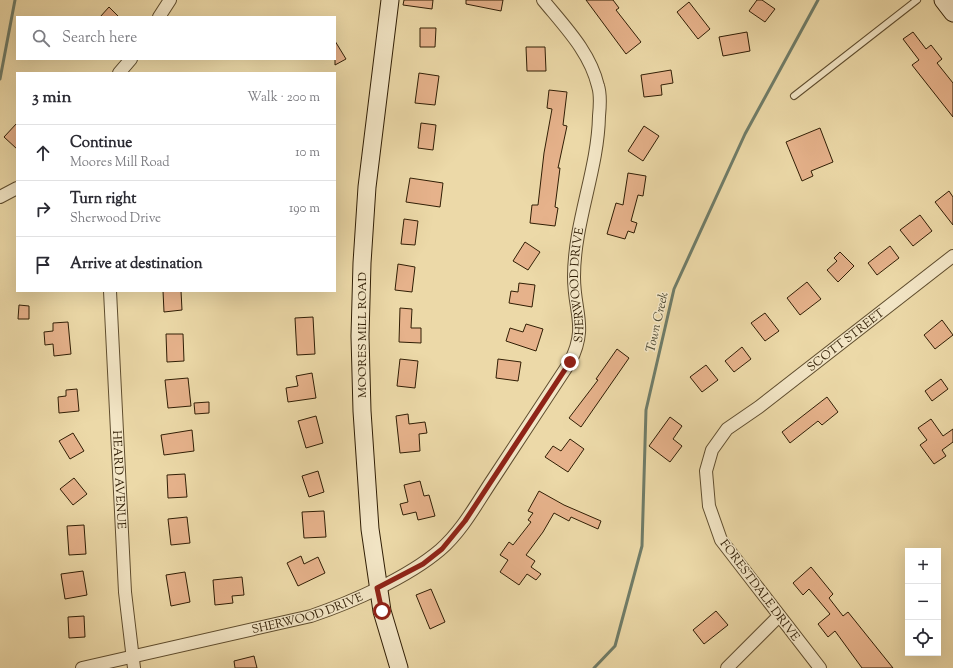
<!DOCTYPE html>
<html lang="en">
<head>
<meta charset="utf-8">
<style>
	body { margin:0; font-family:"Sorts Mill Goudy",serif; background:#f2f2f3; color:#2b2b33 }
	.controls { position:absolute; right:12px; bottom:12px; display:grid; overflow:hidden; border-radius:0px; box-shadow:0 4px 16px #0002 }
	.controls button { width:36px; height:36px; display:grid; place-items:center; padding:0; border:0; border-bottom:1px solid #e1e1e2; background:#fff; color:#2b2b33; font:20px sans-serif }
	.stop { position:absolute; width:12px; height:12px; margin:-9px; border:3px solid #8f2418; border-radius:50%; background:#fff }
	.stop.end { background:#8f2418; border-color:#fff; box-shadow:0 1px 4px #0008 }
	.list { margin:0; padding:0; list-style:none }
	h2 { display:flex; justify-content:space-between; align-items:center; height:52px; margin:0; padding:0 16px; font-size:17px }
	h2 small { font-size:13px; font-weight:400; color:#7c7c81 }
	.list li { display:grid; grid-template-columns:26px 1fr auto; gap:12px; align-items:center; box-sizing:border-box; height:56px; padding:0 16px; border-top:1px solid #e1e1e2 }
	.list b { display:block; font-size:15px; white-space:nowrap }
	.list p { margin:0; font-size:13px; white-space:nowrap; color:#7c7c81 }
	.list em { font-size:13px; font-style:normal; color:#7c7c81 }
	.icon { flex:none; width:22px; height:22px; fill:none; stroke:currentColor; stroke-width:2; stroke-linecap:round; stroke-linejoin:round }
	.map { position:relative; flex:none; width:953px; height:668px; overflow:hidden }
	.search { position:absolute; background:#fff; box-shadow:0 4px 16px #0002; left:16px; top:16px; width:320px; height:44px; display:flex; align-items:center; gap:10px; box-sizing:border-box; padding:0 14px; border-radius:0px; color:#7c7c81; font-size:15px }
	.panel { position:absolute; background:#fff; box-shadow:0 4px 16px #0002; left:16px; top:72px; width:320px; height:220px; border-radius:0px }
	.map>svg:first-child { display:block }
</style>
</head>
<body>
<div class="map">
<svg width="953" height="668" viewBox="0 0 953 668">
	<rect width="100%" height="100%" fill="#ecd9a8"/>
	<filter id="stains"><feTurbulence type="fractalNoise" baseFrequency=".005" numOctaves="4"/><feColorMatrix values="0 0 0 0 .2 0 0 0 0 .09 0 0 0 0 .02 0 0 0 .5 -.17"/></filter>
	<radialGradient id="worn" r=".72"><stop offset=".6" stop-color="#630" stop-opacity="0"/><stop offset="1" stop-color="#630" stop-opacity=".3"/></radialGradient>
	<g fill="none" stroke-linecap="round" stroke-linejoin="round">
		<!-- stream -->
		<path stroke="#6f7c68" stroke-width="3" d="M0,79L15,0
			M594,668L615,646L642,546L646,410L674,289L745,134L818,0"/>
	</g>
	<!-- building -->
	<path fill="#e6b28b" stroke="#301e05" d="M404,0H433L432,9L403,5Z
		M466,0H503L501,11L466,4Z
		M586,0H613L619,8L616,10L641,42L626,54Z
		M757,0H762L775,9L765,22L749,11Z
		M689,2L710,29L698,39L677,12Z
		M109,7L119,17H100Z
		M420,28H436L435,47H420Z
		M747,32L750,51L723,56L719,37Z
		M913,32L926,49L931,45L942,59L937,63L953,83V117L912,65L919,60L903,39Z
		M335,41L346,59L335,65Z
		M526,47H545L546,71H527Z
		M671,70L673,83L661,85L662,95L644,97L641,75Z
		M419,73L439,76L435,105L415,103Z
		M549,90L567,92L563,125L567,126L558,168H560L555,207L558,208L555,226L530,223L532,205H538L544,153L552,109L547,108Z
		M17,123V149L4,137Z
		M421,123L436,125L433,150L418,148Z
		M644,126L659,136L643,161L628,151Z
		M820,128L833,162L811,171L813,176L802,181L786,142Z
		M628,173L646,176L643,196L638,195L631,221L637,223L634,233L628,231L625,239L607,234L616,203L623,205Z
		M410,178L443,183L440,207L406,202Z
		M949,191L953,197V225L935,202Z
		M920,215L932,231L913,246L900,230Z
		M404,219L418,221L415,245L401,244Z
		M525,242L540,252L528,270L513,261Z
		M890,246L899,258L877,275L868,263Z
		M840,252L854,266L838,282L827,270L837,261L834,258Z
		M398,264L415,267L412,292L395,290Z
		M807,282L821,299L800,315L787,298Z
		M519,283L535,285L532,307L509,303L511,291L518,292Z
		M163,291H181L182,310L164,312Z
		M19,305L29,306V319H18Z
		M400,308L412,309L411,328H421V343L399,342Z
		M765,313L779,331L765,341L751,323Z
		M313,317L315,354L297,355L295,318Z
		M942,320L953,335L935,349L924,335Z
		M68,322L71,354L54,356L53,344L45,345L44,332L53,331V323Z
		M526,324L543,329L536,351L506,341L510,328L523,332Z
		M166,334H183L184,361L167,362Z
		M742,347L751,359L734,372L725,361Z
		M617,349L629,358L581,427L569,418L598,380L596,379Z
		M400,359L418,361L415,388L397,386Z
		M498,359L521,362L518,381L496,378Z
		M706,365L718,380L702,392L690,377Z
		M312,373L316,398L288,402L286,388L298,386L296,376Z
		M188,378L191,406L168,408L165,380Z
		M941,379L948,389L932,401L925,391Z
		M77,389L79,411L59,413L58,397L66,396V390Z
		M827,397L838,412L822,425L818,421L790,443L782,432Z
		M209,402V413L195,414L194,403Z
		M408,414L409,424L425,422L427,433L419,434L420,451L400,453L396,416Z
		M316,416L323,443L306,448L298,421Z
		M670,417L682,426L673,439L682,446L670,462L649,446Z
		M931,419L943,436L953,429V442L942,450L946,456L934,464L920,445L927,440L918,428Z
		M192,430L194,451L164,455L161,435Z
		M73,433L84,451L70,459L59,441Z
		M570,439L584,449L568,472L545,457L553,446L561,451Z
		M318,471L324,492L309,497L302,476Z
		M185,474L187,497L168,498L167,475Z
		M74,478L87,494L73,505L60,489Z
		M420,481L424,496L429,495L435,516L418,520L416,512L403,515L400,504L408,502L404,485Z
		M539,491L564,505L601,521L598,529L571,517L569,521L554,513L543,532L526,555L535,561L531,567L541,574L536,580L527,574L519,585L500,572L508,560L500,555L509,542L513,545L531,522L528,520L533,513L528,511Z
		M324,511L326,537L304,538L302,512Z
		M187,517L190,543L171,545L168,519Z
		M84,525L86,554L69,555L67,526Z
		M301,556L304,564L318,557L325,573L298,586L287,563Z
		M811,567L833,594L829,598L843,616L848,612L893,668H862L835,631L828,637L818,624L830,614L809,589L803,595L793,583Z
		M83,571L87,595L65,599L61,574Z
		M185,572L190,602L171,606L166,575Z
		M242,577L244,595L232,596L233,603L215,605L213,580Z
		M431,589L445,622L430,629L416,595Z
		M716,611L728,625L704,644L693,630Z
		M84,616L85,637L69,638L68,617Z
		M254,656L257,668H235L234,661Z"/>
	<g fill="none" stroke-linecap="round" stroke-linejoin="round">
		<defs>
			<path id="lane" d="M794,96L917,0"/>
			<g id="street">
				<path d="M159,17L170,0"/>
				<path d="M119,73L131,59"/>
				<path d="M0,197L17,188"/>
				<path id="s1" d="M110,291L125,592L134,668"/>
				<path id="s2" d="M82,668L311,616C352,602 407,578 440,550C462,531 477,503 493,479C519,440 544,401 570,362C588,327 574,312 574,277C574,222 598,170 599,116C600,106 601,95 598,86C590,52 565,27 543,0"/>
				<path d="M727,668L779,616"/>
				<path id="s3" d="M820,668L721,540L709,506L706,471L712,450L727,429L759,407L953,256"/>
			</g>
			<path id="secondary" d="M390,0L367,187L362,263L360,336L362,411L370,529L382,611L399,668
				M943,0L953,13"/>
		</defs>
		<!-- lane casing -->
		<use href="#lane" stroke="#5f4d2e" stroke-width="8"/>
		<!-- street casing -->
		<use href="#street" stroke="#5f4d2e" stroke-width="14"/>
		<!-- secondary casing -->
		<use href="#secondary" stroke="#301e05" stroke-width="19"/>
		<!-- lane -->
		<use href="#lane" stroke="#f3e6c6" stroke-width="6"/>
		<!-- street -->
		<use href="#street" stroke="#f3e6c6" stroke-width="12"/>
		<!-- secondary -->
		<use href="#secondary" stroke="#f3e6c6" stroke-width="17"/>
	</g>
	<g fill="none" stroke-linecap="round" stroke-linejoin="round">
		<!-- route -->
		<path stroke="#8f2418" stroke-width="5" d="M382,611L377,588L423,564L442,549L465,521L570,362"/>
	</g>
	<g text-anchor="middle" stroke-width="3" stroke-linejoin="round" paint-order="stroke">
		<!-- street labels -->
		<g font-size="12" fill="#301e05" stroke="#f3e6c6">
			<text dy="4" stroke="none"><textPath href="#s2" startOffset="688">SHERWOOD DRIVE</textPath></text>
			<text transform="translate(362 335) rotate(-90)" y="4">MOORES MILL ROAD</text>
			<text dy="4" stroke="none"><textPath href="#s3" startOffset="429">SCOTT STREET</textPath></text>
			<text dy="4" stroke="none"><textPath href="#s1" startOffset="189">HEARD AVENUE</textPath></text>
			<text transform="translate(760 590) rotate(53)" y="4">FORESTDALE DRIVE</text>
			<text dy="4" stroke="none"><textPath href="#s2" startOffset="232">SHERWOOD DRIVE</textPath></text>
		</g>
		<!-- water labels -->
		<g font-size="13" font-style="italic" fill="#504d37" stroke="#f3e6c6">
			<text transform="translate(656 322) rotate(-77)" y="5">Town Creek</text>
		</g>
	</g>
	<rect width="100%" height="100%" filter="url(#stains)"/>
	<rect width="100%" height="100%" fill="url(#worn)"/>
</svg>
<div class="controls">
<button>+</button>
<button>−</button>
<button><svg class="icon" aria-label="locate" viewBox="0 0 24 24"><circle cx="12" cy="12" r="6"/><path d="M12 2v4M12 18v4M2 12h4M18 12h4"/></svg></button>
</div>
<div class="stop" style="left:382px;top:611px"></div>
<div class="stop end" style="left:570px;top:362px"></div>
<div class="search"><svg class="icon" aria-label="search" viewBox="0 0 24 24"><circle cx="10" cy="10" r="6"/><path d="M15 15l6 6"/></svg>Search here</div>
<section class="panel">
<h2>3 min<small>Walk · 200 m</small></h2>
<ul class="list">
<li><svg class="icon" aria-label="ahead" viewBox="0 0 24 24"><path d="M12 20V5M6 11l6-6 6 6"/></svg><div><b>Continue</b><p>Moores Mill Road</p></div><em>10 m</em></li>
<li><svg class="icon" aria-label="right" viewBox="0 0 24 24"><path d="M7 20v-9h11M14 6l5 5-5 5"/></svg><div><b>Turn right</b><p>Sherwood Drive</p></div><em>190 m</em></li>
<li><svg class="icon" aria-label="arrive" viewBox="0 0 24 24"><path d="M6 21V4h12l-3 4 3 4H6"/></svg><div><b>Arrive at destination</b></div></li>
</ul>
</section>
</div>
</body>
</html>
